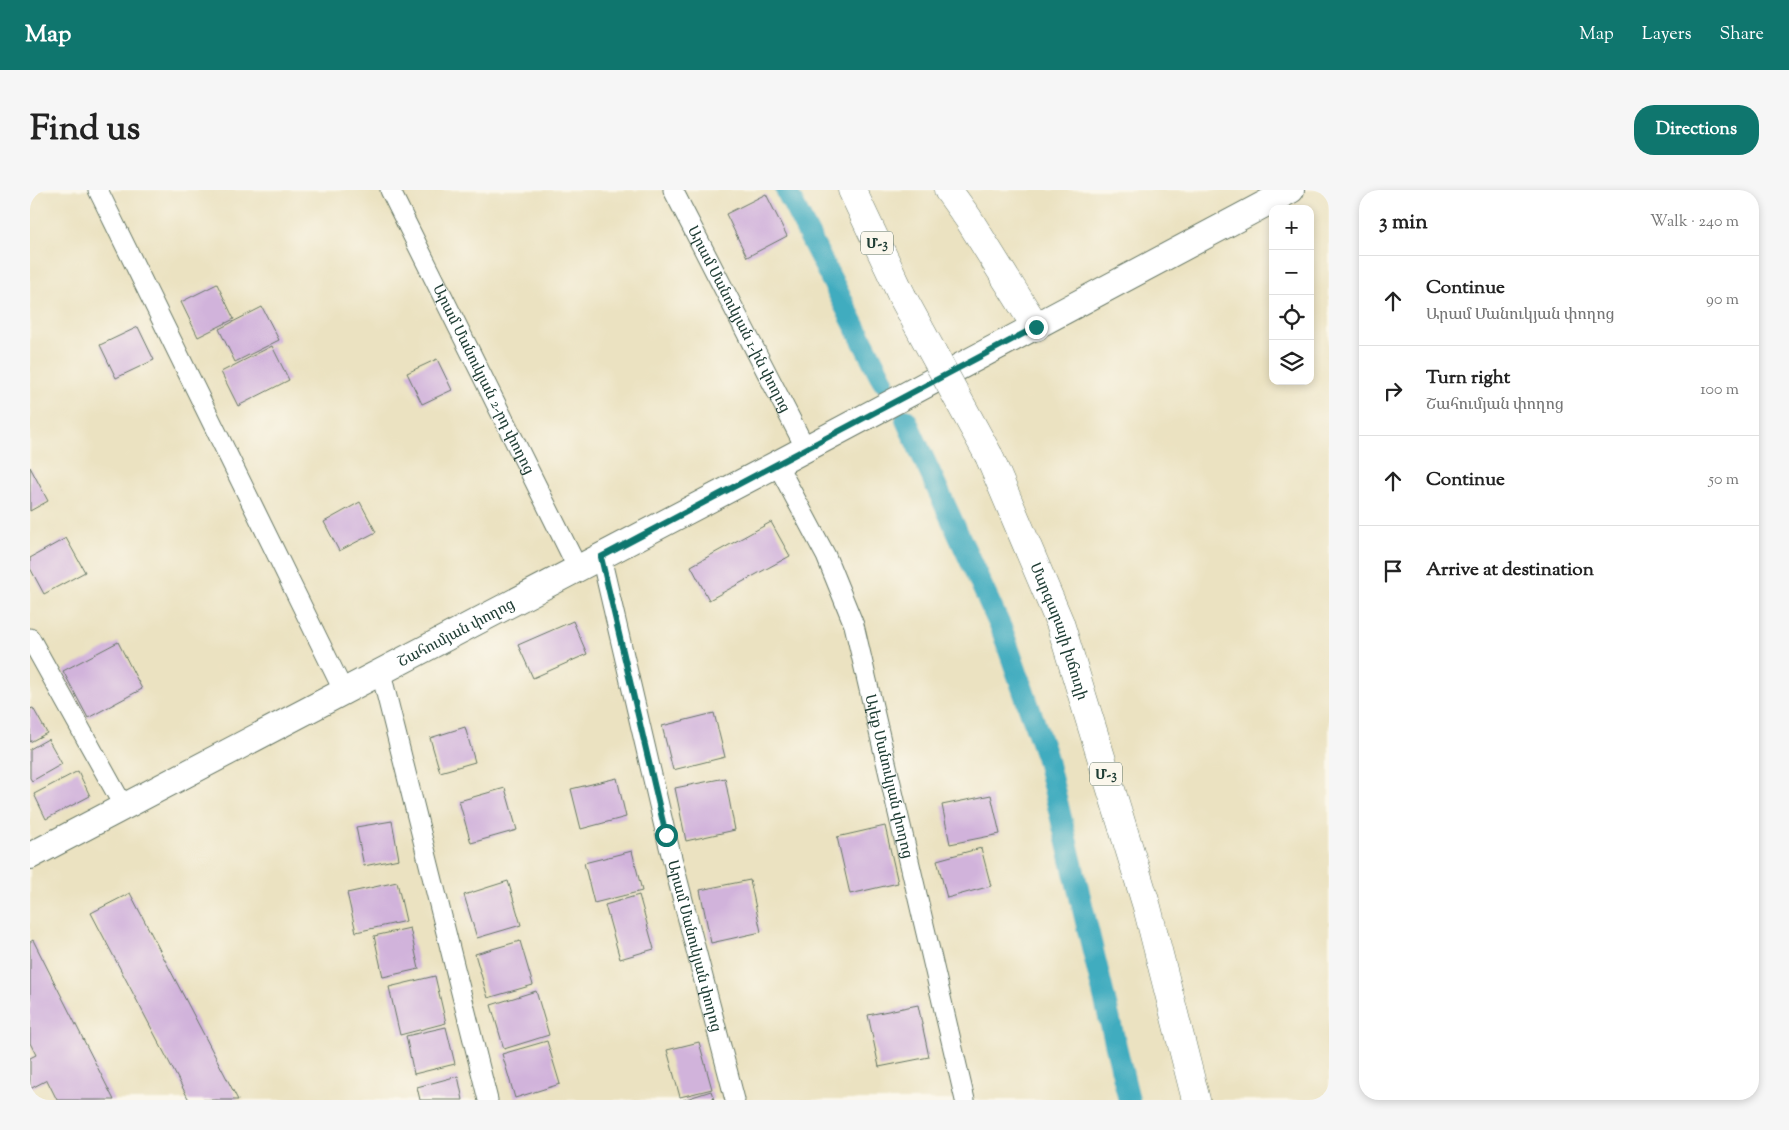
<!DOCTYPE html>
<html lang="en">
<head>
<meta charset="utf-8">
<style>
	body { margin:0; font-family:"Sorts Mill Goudy","Noto Serif Armenian",serif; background:#f6f6f6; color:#222 }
	.controls { position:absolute; right:15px; top:15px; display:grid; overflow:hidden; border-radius:10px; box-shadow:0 2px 8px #0003 }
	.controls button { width:45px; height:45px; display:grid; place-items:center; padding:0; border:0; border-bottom:1px solid #e0e0e0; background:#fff; color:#222; font:25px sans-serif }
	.stop { position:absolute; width:15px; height:15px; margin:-11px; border:4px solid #0f766e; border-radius:50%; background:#fff }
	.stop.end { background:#0f766e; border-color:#fff; box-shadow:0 1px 5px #0008 }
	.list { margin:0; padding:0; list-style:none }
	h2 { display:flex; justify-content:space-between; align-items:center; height:65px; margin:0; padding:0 20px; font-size:21px }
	h2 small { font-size:16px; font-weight:400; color:#767676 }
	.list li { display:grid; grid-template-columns:32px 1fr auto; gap:15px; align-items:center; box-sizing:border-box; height:90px; padding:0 20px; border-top:1px solid #e0e0e0 }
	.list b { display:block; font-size:19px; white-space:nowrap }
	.list p { margin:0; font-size:16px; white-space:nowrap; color:#767676 }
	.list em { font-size:16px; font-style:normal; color:#767676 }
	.icon { flex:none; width:28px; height:28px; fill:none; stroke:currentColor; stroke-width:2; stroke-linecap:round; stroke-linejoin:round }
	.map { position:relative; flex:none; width:1299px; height:910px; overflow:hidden; border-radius:20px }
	header { display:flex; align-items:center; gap:30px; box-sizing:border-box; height:70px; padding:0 25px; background:#0f766e; color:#fff }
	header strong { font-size:24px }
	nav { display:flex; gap:28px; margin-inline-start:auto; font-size:18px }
	.intro { display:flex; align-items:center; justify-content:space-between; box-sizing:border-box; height:120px; padding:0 30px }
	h1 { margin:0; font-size:35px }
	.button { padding:12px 22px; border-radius:20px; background:#0f766e; color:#fff; font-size:18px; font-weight:700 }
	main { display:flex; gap:30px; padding:0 30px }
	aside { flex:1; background:#fff; border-radius:20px; box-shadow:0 2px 8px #0003 }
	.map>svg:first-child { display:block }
</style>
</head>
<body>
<header>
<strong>Map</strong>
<nav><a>Map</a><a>Layers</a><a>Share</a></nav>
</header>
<div class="intro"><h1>Find us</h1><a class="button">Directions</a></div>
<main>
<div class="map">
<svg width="1299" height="910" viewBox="0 0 1299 910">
	<rect width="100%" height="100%" fill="#fbf7ec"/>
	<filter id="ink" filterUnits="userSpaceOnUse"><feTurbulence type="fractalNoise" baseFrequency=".02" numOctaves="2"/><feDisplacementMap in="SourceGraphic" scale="10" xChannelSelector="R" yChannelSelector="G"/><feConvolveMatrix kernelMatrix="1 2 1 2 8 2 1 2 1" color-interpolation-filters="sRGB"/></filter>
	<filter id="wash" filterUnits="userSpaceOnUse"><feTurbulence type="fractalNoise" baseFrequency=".0096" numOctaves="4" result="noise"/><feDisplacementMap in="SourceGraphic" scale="20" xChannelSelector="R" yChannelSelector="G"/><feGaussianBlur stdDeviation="1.12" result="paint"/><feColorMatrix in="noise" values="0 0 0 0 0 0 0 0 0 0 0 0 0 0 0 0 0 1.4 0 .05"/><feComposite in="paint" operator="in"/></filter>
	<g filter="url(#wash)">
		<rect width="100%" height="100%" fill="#ebe2c1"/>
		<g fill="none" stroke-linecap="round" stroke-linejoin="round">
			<!-- canal -->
			<path stroke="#40acbf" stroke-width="22" d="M756,0L853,191
				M876,230L972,440L1016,566L1099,910"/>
		</g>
		<g id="blocks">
			<!-- building -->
			<path fill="#d1b3db" d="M736,4L757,46L717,67L696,24Z
				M187,94L204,129L168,147L151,112Z
				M232,117L249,150L205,172L189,139Z
				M108,137L124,170L86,188L70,155Z
				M242,156L259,190L208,216L191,182Z
				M407,169L422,200L392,214L377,183Z
				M0,277L18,311L0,321Z
				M330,312L346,342L309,361L294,332Z
				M741,332L760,366L679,410L661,376Z
				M36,348L55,382L14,404L0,378V368Z
				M543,431L557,464L503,488L488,455Z
				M88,452L112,499L58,528L33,481Z
				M3,518L17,543L0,552V519Z
				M684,523L695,567L643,580L632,536Z
				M435,537L445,572L410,582L400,548Z
				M18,549L32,574L2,591L0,588V559Z
				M48,581L60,606L16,629L4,604Z
				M587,588L596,627L551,639L541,599Z
				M695,588L705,640L656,651L645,598Z
				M475,598L487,640L441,653L429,611Z
				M961,605L970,644L920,654L912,615Z
				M362,631L369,669L334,676L326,637Z
				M855,636L868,693L820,704L807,647Z
				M951,658L961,696L917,708L907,670Z
				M602,661L612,701L564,713L554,673Z
				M720,690L731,742L681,753L670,700Z
				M478,691L491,735L447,748L434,705Z
				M367,692L376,731L326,742L317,703Z
				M100,703L208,910H159L61,723Z
				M609,705L624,759L590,769L575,715Z
				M380,738L389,779L353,787L344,746Z
				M3,750L84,910H27L17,890L0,899V868L6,865L0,853V752Z
				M490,751L503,795L458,808L445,764Z
				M405,786L416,833L370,845L359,797Z
				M506,801L519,845L474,859L461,815Z
				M888,815L899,867L849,877L838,825Z
				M416,837L425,874L384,884L376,846Z
				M517,851L530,894L485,908L472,864Z
				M669,852L682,899L650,907L637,860Z
				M428,886L433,910H390L387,897Z
				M681,901L684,910H653Z"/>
		</g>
	</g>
	<g filter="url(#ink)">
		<use href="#blocks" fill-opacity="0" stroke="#667765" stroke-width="1"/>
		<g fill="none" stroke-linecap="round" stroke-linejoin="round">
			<defs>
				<g id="street">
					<path d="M68,0L314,502"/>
					<path id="s1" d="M360,0L548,379"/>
					<path id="s2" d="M643,0L776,259"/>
					<path id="s3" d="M747,274L796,366L824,435L935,910"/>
					<path id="s4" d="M571,367L636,645L705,910"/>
					<path d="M0,448L94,617"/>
					<path d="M351,483L458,910"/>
				</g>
				<g id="secondary">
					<path id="s5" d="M0,666L747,274L1261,0"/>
				</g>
				<g id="highway">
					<path d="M822,0L872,106"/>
					<path d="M918,0L938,28L1006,137"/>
					<path id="s6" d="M959,266L1030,433L1117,717L1166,910"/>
				</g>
			</defs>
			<!-- street casing -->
			<use href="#street" stroke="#667765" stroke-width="21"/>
			<!-- secondary casing -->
			<use href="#secondary" stroke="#667765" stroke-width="28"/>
			<!-- highway casing -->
			<use href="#highway" stroke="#667765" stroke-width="29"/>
			<!-- street -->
			<use href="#street" stroke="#fff" stroke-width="19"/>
			<!-- secondary -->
			<use href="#secondary" stroke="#fff" stroke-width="26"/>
			<!-- highway -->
			<use href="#highway" stroke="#fff" stroke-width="28"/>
			<defs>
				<path id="highway-bridge" d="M872,106L959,266"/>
			</defs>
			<!-- highway-bridge casing -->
			<use href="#highway-bridge" stroke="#667765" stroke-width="29" stroke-linecap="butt"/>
			<!-- highway-bridge -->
			<use href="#highway-bridge" stroke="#fff" stroke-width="28"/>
		</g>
	</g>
	<g fill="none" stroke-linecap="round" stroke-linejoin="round" filter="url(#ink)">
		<!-- route -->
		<path stroke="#0f766e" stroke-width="6" d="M636,645L571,367L1006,137"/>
	</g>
	<g text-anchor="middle" stroke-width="4" stroke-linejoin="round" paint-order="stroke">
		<!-- shield labels -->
		<g fill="#fbf7ec" stroke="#61756b" stroke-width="1">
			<rect x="831" y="41.5" width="32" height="23" rx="4"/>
			<rect x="1060" y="572.5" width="32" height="23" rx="4"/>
		</g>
		<g font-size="14" font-weight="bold" fill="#1f3d34">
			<text x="847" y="58">Մ-3</text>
			<text x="1076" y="589">Մ-3</text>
		</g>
		<!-- street labels -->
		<g font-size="15" fill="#1f3d34" stroke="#fbf7ec">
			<text dy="5" stroke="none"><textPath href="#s2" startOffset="145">Արամ Մանուկյան 1-ին փողոց</textPath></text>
			<text dy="5" stroke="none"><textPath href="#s1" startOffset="211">Արամ Մանուկյան 2-րդ փողոց</textPath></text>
			<text dy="5" stroke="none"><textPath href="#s6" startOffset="189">Մարգարայի խճուղի</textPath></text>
			<text dy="5" stroke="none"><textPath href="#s5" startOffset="481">Շահումյան փողոց</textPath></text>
			<text dy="5" stroke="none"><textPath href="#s3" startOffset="334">Ալեք Մանուկյան փողոց</textPath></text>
			<text dy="5" stroke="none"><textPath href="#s4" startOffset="400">Արամ Մանուկյան փողոց</textPath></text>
		</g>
	</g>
</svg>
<div class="controls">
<button>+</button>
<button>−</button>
<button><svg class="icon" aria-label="locate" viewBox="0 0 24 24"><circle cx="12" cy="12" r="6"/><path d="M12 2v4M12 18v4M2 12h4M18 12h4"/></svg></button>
<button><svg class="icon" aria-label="layers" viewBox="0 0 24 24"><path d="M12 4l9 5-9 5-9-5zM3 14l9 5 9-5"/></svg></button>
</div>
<div class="stop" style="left:636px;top:645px"></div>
<div class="stop end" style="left:1006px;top:137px"></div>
</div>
<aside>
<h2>3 min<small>Walk · 240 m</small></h2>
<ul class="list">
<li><svg class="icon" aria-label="ahead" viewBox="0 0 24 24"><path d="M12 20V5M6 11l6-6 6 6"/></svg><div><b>Continue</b><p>Արամ Մանուկյան փողոց</p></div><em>90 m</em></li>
<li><svg class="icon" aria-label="right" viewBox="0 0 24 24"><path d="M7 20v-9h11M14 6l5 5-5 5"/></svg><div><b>Turn right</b><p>Շահումյան փողոց</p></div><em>100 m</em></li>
<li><svg class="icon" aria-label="ahead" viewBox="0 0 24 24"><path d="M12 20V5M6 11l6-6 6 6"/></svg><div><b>Continue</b></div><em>50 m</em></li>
<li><svg class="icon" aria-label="arrive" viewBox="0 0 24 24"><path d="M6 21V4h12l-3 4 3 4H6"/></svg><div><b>Arrive at destination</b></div></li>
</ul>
</aside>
</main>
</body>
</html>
